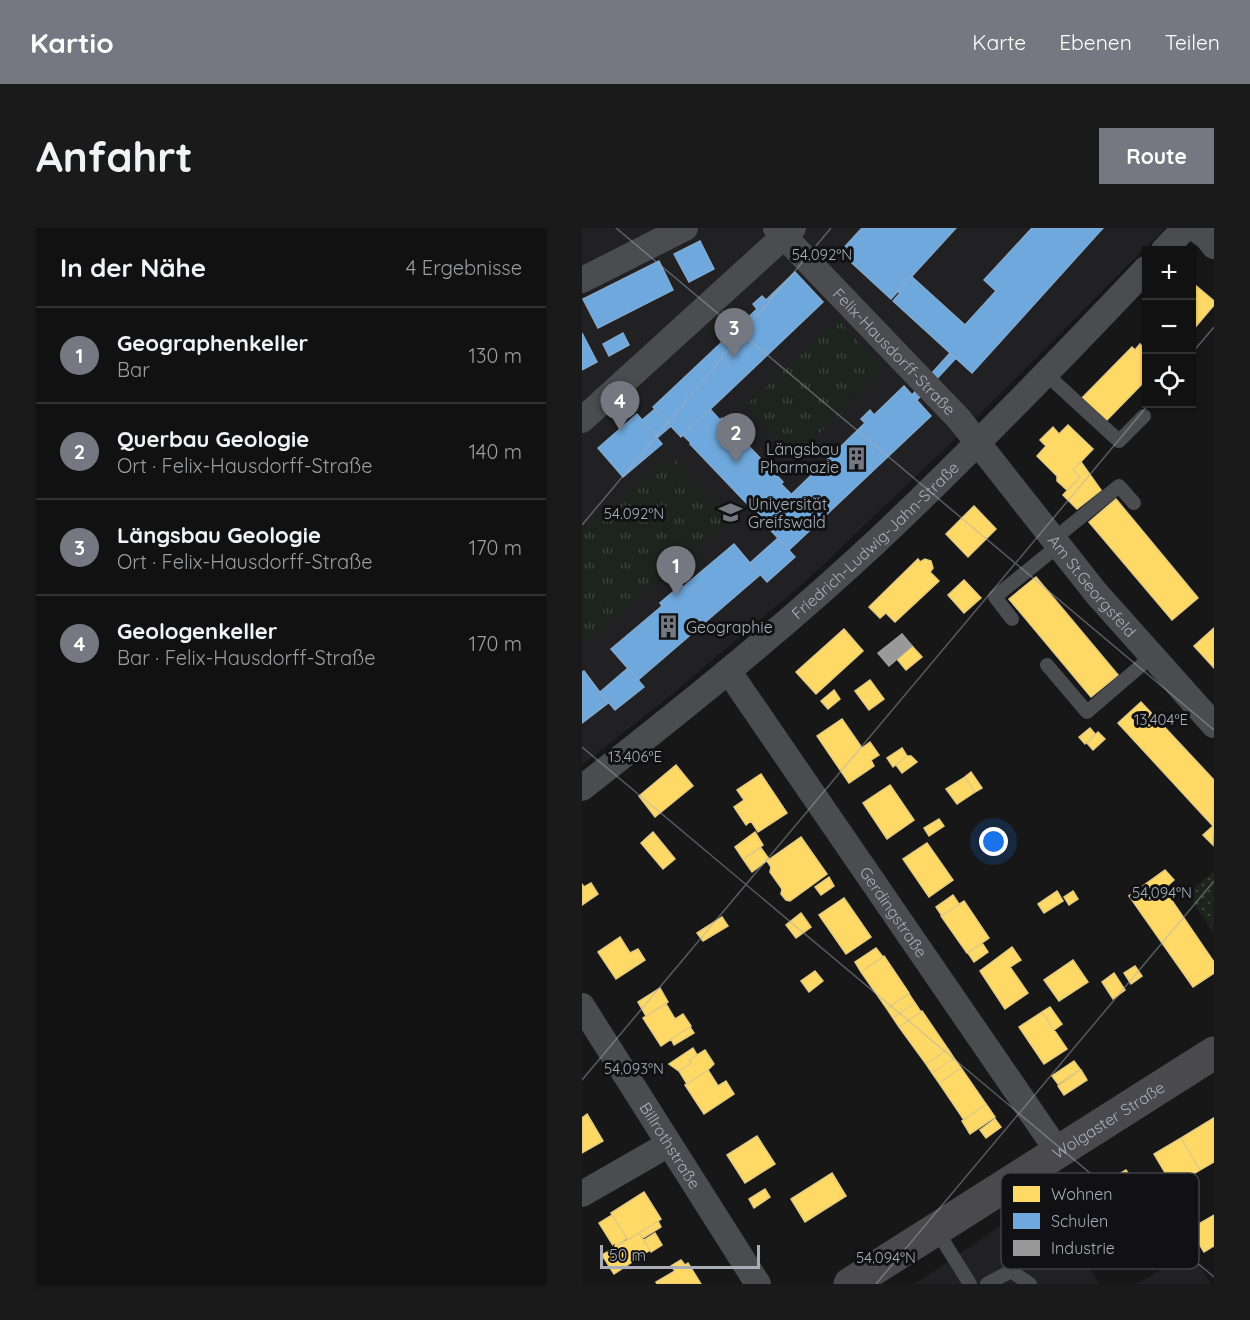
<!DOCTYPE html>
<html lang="de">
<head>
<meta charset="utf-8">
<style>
	body { margin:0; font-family:Quicksand,sans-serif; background:#1a1a1a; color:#f1f3f6 }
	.controls { position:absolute; right:18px; top:18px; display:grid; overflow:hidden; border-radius:0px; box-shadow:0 2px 4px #0004 }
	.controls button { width:54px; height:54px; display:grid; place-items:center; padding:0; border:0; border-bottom:2px solid #303131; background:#111; color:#f1f3f6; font:30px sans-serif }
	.scale { position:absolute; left:18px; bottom:15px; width:160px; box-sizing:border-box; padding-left:6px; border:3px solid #a8adb8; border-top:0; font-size:16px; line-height:21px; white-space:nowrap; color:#a8adb8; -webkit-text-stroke:4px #111113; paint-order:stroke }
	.you { position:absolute; left:412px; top:614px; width:21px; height:21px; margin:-15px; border:4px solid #fff; border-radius:50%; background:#1a73e8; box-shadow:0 0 0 9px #1a73e833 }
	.badge { display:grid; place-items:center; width:39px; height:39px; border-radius:50%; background:#757880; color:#fff; font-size:20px; font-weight:700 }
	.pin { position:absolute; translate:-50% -50px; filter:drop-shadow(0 2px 3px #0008) }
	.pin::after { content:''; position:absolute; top:32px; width:21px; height:18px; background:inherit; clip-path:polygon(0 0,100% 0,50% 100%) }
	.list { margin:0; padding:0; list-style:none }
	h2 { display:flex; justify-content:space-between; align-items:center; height:78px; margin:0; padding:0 24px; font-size:26px }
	h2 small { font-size:20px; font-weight:400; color:#9c9d9f }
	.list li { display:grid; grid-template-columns:39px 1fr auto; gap:18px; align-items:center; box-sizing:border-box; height:96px; padding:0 24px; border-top:2px solid #303131 }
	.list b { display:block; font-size:22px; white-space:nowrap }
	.list p { margin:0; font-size:20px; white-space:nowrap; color:#9c9d9f }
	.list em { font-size:20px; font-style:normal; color:#9c9d9f }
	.icon { flex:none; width:33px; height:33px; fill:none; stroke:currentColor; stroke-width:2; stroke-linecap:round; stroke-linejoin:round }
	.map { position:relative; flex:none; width:632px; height:1056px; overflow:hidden; border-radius:0px }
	header { display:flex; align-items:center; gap:36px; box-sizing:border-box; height:84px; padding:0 30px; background:#757880; color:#fff }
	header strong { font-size:28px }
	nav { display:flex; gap:33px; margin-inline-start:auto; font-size:21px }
	.intro { display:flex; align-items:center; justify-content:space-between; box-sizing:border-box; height:144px; padding:0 36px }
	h1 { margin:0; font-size:42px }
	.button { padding:15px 27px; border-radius:0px; background:#757880; color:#fff; font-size:21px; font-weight:700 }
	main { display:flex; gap:36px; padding:0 36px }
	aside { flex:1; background:#111; border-radius:0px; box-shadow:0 2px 4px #0004 }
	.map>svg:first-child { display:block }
</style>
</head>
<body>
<header>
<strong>Kartio</strong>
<nav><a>Karte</a><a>Ebenen</a><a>Teilen</a></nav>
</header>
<div class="intro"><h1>Anfahrt</h1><a class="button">Route</a></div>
<main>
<aside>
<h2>In der Nähe<small>4 Ergebnisse</small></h2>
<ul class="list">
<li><span class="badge">1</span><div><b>Geographenkeller</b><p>Bar</p></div><em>130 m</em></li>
<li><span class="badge">2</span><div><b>Querbau Geologie</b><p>Ort · Felix-Hausdorff-Straße</p></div><em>140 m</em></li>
<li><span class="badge">3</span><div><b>Längsbau Geologie</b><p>Ort · Felix-Hausdorff-Straße</p></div><em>170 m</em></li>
<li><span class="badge">4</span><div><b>Geologenkeller</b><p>Bar · Felix-Hausdorff-Straße</p></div><em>170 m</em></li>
</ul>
</aside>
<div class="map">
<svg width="632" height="1056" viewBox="0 0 632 1056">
	<defs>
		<pattern id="grass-tufts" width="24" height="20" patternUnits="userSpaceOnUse" patternTransform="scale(1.5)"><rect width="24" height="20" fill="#1d241e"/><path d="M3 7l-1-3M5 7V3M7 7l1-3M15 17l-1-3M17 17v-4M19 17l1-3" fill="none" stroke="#3b413d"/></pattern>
		<pattern id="park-dots" width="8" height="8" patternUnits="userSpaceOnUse" patternTransform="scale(1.5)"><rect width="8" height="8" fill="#1d241e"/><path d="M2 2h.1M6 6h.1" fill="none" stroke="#3b413d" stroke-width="1.8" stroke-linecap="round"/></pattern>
	</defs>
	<rect width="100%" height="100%" fill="#171717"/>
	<!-- built -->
	<path fill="#212123" d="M0,0H583L368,216L224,353L83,472L0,537Z
		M464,967L517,1056H333Z
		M610,1024L629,1056H554Z"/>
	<!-- grass -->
	<path fill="url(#grass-tufts)" d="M256,92L303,142L212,230L163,178Z
		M83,231H92L145,285V296L7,412L0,410V304Z"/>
	<!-- park -->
	<path fill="url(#park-dots)" d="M632,643V705L605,666Z"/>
	<!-- homes -->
	<path fill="#ffd966" stroke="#e5cc7f" stroke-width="1.5" d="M612,56L632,73V77L610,103V59Z
		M558,116L564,123V152L524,193L500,170L550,119L553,122Z
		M486,197L511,221L491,242L498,249L485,262L475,253V248L455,228L464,218L458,212L471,199L477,206Z
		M499,234L519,262L495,281L481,267L498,249L491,242Z
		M534,271L616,370L590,392L507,294Z
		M392,278L414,301L386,329L364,306Z
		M336,331L338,334L343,331L349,333L351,340L348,344L357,353L313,394L304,385L298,390L287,379Z
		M454,349L536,447L509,469L427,371Z
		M382,352L399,370L382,385L366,367Z
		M632,400V440L612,418Z
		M262,401L281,423L234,466L214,444Z
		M330,418L340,429L324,442L315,431Z
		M288,452L302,471L287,482L273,463Z
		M252,462L258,471L246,481L239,473Z
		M559,474L632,552L631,617L621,607L631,598L536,495Z
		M260,491L280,520L288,514L297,527L289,532L292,538L267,555L235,508Z
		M508,500L513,506L503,516L497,509Z
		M516,504L523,511L511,522L505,515Z
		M320,520L325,528L311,539L305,530Z
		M325,528H329L335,534L320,545L314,537Z
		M94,537L111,558L73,589L57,568Z
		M389,544L400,560L393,564L383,549Z
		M179,546L205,585L176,604L169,593L164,597L152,579L162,572L155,562Z
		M383,549L393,564L375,576L364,561Z
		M308,557L332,592L305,611L281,575Z
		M357,591L362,598L347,608L342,600Z
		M71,604L93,631L81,641L59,615Z
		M173,604L181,617L161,631L153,619Z
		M219,609L245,646L208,673L204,672L199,666L200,661L188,644L189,639L185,633Z
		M345,615L371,652L347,669L321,631Z
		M179,620L187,631L170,644L161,631Z
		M583,642L592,652L582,661L632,734V745L611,759L547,668Z
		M247,649L252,658L239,667L233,659Z
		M9,655L16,666L0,677V656L2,659Z
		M475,663L481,673L462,685L456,676Z
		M491,663L496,671L487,677L482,669Z
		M371,667L377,676L360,688L354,679Z
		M262,670L289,709L264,726L237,687Z
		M382,673L407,710L385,725L359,688Z
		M219,685L229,699L214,710L204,697Z
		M140,689L146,698L121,713L115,705Z
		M38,709L48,725L56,721L63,732L34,751L16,724Z
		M400,715L406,724L392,734L386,725Z
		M430,719L439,732L428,739L446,765L423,781L398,743Z
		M294,720L301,729L279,744L273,734Z
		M302,728L327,765L305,781L279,744Z
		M491,732L506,754L477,773L462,752Z
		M553,738L560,748L549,756L542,745Z
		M233,743L241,753L227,764L219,753Z
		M532,745L543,762L531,771L520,754Z
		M78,760L86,774L64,788L56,774Z
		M327,766L333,775L311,790L305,781Z
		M333,775L339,784L317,799L311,790Z
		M84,776L93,791L101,786L109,798L79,818L61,790Z
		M468,779L480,796L472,802L460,784Z
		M340,783L366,821L344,836L317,799Z
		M460,784L485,821L462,836L437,799Z
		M108,799L112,805L92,817L89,811Z
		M111,820L115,827L107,832L109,835L97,843L87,836Z
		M366,821L372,830L350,845L344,836Z
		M123,822L132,836L126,842L105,856L97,843L109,835L107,832Z
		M372,830L379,840L357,855L350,845Z
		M492,833L498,841L476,856L470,848Z
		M379,840L404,876L382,892L357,855Z
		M126,842L136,858L144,853L152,866L122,886L103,857Z
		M499,842L505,852L482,867L476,858Z
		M404,876L413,889L388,906L380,893Z
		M5,886L21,913L0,925V890Z
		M632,890V934L618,942L599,910Z
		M413,891L419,899L404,910L398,902Z
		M175,908L193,936L163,955L145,927Z
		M599,910L618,942L591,958L572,926Z
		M544,942L555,961L560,959L564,966L560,968L562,973L534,989L516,958Z
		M250,945L264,968L223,994L209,971Z
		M183,961L188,969L172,980L167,971Z
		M62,964L79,991L46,1012L29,985Z
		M30,987L45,1010L32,1019L17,995Z
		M632,987V1018L622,1024L608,1001Z
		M76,993L79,999L61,1010L57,1005Z
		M57,1005L68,1022L32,1046L20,1027Z
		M73,1005L80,1017L69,1024L62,1012Z
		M99,1032L103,1037L106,1035L119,1056H75L74,1054L93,1043L89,1038Z"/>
	<!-- schools -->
	<path fill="#6fa8dc" stroke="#80aad1" stroke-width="1.5" d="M280,0H374L309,71L258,24Z
		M450,0H521L390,145L311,73L318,65L315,63L329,48L383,97L414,63L402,52Z
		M118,13L132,41L107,54L92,26Z
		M77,33L91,62L16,100L1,71Z
		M213,44L241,74L99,209L71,179L175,81L171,76L180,68L184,72Z
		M0,105L15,134L0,142Z
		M41,105L47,117L27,128L21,116Z
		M368,125L374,130L335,172L330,167Z
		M322,158L349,188L207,322L181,294L283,195L279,191L288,182L292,187Z
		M73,181L89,198L75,210L60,192Z
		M128,181L138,192L140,190L201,254L199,256L209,266L183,292L173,281L171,282L108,216L109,215L101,207Z
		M55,186L80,216L41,249L16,220Z
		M196,310L213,329L185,354L168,335Z
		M152,316L178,347L56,452L29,421L80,378L78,375L99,357L101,359Z
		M46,440L62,459L33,482L18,464Z
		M2,443L26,475L0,495V444Z"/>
	<!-- industry -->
	<path fill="#999" stroke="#9e9fa2" stroke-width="1.5" d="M320,406L330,418L307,438L296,425Z"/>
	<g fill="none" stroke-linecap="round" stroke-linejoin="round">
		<!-- service -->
		<path stroke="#4b4c50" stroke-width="14" d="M464,146L537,213L562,188
			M472,311L537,258L552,275
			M430,391L413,369L477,317
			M465,437L505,484L570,428
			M355,1003L388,1056
			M405,1056L429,1043L448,1056"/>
		<!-- minor -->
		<g stroke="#4b4c50" stroke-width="26">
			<path id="s1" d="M194,0L377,191L514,365L632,497"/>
			<path d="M613,0L625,9L632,18"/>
			<path d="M582,22L603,0"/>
			<path d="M0,52L103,0"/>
			<path d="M0,192L211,0"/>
			<path id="s2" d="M147,444L477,925"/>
			<path id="s3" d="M0,560C101,481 202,400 296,312C388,225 477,133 564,41"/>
			<path id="s4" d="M0,778L176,1056"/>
			<path d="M0,966L87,916"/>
		</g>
		<!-- secondary -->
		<path stroke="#4a4a4e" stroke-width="33" id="s5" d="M268,1056L632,825"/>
	</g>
	<!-- ticks -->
	<path fill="none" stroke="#a8adb8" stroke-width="1.5" stroke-opacity="0.45" d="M34,0L632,502M610,125L632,99M0,297L249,0M0,519L632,1049M0,852L567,176M294,1056L632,653"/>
	<!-- icons -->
	<defs>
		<symbol id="building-bare" viewBox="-9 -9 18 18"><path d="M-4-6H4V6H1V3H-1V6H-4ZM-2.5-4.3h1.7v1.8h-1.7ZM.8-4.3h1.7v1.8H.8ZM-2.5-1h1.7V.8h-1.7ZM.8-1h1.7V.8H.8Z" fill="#757880" stroke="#111113" stroke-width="2.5" paint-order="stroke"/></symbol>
		<symbol id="university-bare" viewBox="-9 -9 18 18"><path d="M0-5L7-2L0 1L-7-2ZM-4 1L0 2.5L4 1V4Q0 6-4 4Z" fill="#757880" stroke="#111113" stroke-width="2.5" paint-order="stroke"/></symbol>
	</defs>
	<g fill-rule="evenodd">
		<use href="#building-bare" x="258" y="214" width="33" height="33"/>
		<use href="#university-bare" x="132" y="268" width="33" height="33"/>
		<use href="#building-bare" x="70" y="382" width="33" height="33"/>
	</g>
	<g text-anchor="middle" stroke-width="6" stroke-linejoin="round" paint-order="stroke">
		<!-- street labels -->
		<g font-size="16" fill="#a8adb8" stroke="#111113">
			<text dy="6" stroke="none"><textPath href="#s1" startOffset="171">Felix-Hausdorff-Straße</textPath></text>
			<text dy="6" stroke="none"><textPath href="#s3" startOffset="384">Friedrich-Ludwig-Jahn-Straße</textPath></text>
			<text dy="6" stroke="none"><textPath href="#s1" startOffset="478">Am St.Georgsfeld</textPath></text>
			<text dy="6" stroke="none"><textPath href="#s2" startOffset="291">Gerdingstraße</textPath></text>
			<text dy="6" stroke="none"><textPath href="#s5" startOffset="306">Wolgaster Straße</textPath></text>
			<text dy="6" stroke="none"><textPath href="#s4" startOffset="165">Billrothstraße</textPath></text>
		</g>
		<!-- poi labels -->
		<g font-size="16" fill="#a8adb8" stroke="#111113" text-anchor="start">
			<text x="257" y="227" text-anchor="end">Längsbau<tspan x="257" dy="18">Pharmazie</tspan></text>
			<text x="166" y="282">Universität<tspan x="166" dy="18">Greifswald</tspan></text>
			<text x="104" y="405">Geographie</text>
		</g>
	</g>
	<!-- legend -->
	<rect x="419" y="945" width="198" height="96" rx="9" fill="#111113" stroke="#3e4045" stroke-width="1.5"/>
	<rect x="431" y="958" width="27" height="16" fill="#ffd966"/>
	<rect x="431" y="985" width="27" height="16" fill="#6fa8dc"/>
	<rect x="431" y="1012" width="27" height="16" fill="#999"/>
	<g font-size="16" fill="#a8adb8">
		<text x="469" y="972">Wohnen</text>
		<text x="469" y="999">Schulen</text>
		<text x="469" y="1026">Industrie</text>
	</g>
	<g font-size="15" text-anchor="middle" fill="#a8adb8" stroke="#111113" stroke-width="6" stroke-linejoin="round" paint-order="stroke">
		<text x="240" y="32">54.092°N</text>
		<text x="52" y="291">54.092°N</text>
		<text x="579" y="497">13.404°E</text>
		<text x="53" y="534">13.406°E</text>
		<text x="580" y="670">54.094°N</text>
		<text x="52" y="846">54.093°N</text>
		<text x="304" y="1035">54.094°N</text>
	</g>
</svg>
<div class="controls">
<button>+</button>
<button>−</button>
<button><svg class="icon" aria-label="locate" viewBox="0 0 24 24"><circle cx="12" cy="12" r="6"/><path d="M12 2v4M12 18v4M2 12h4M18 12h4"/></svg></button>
</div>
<div class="scale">50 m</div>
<div class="you"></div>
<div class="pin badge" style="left:94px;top:368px">1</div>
<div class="pin badge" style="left:154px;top:235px">2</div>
<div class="pin badge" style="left:152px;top:130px">3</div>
<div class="pin badge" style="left:38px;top:203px">4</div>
</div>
</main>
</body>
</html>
